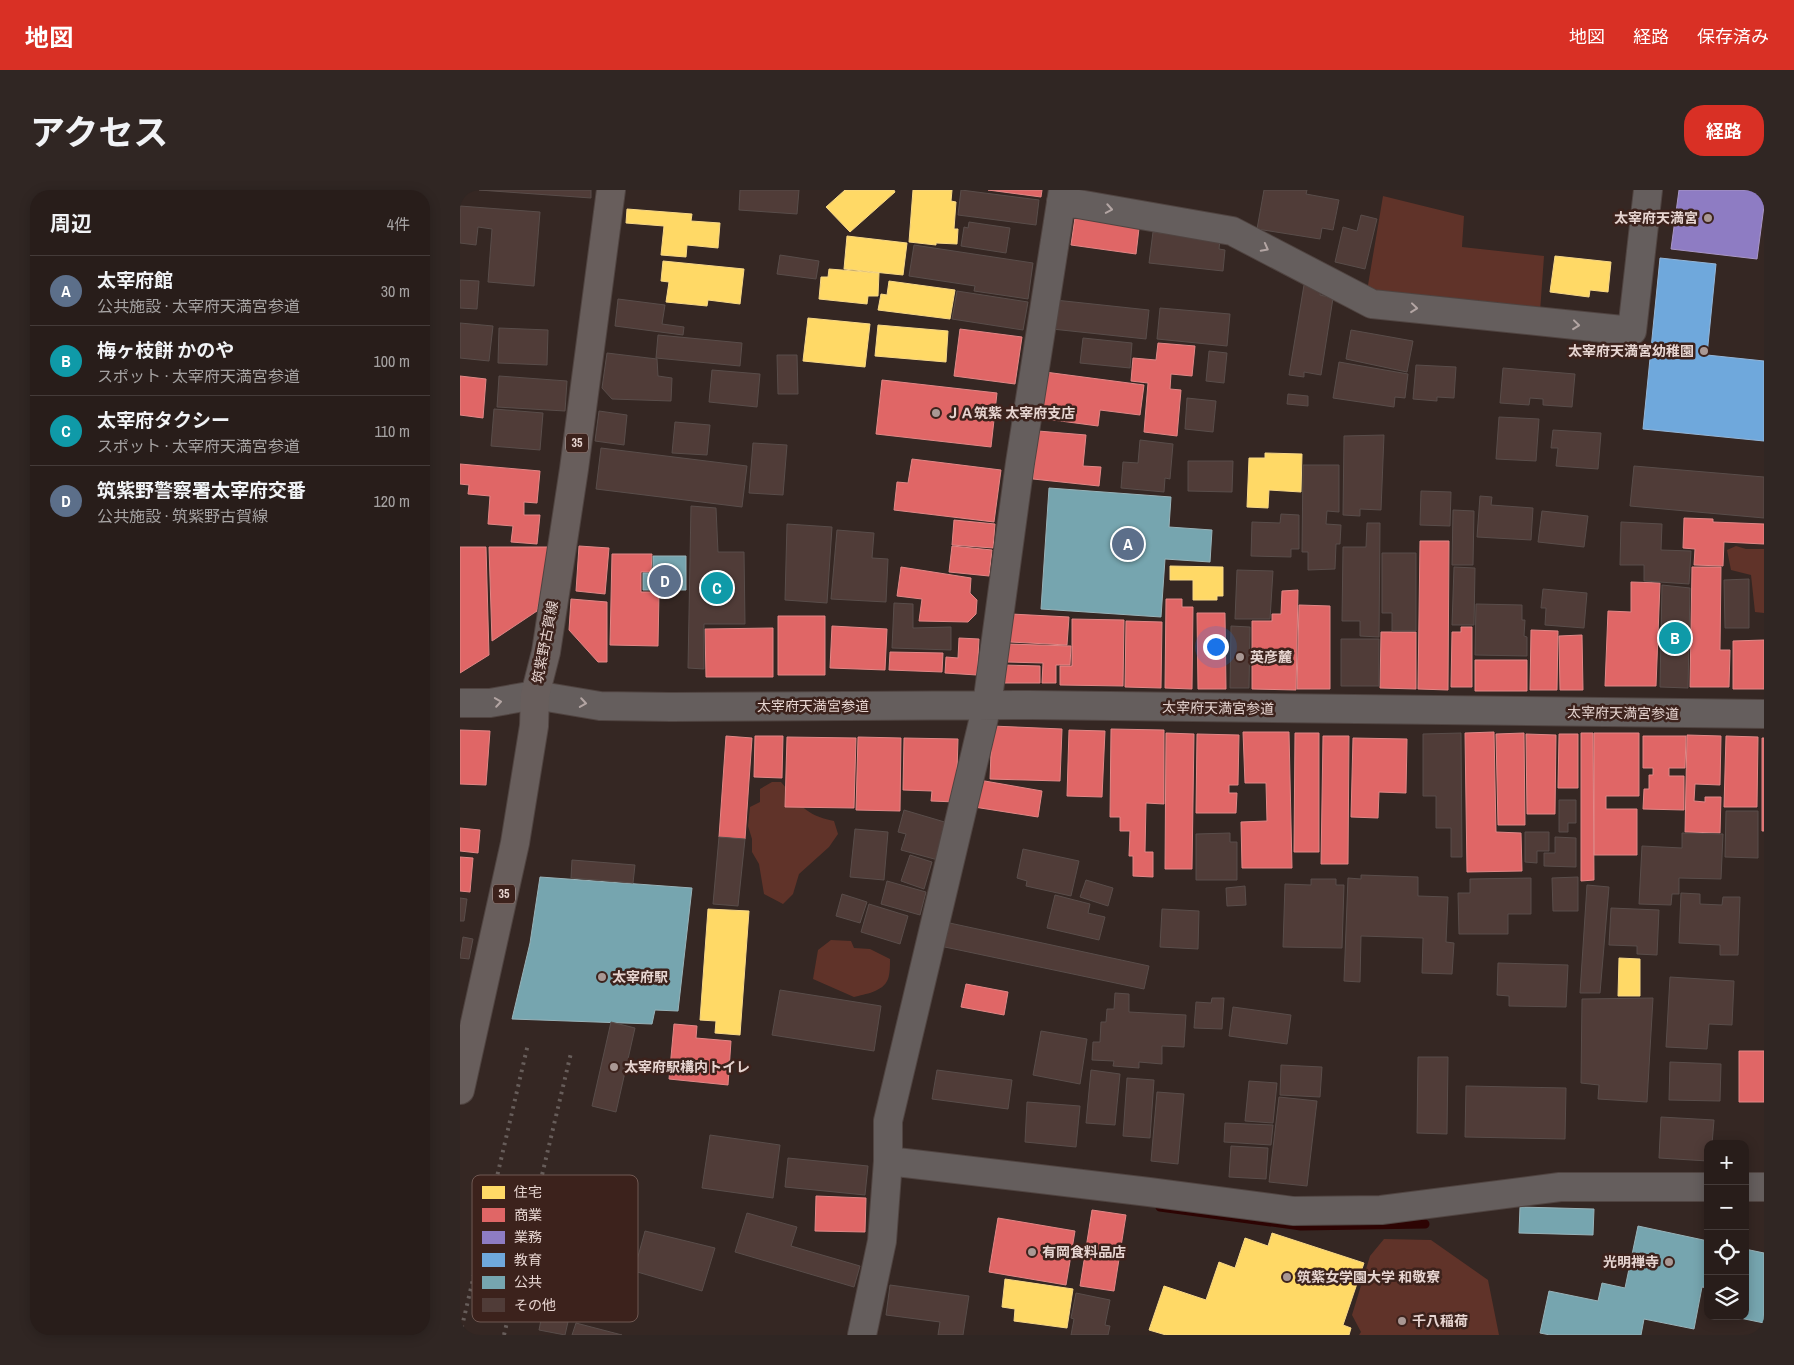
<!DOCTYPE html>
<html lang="ja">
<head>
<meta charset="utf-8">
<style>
	body { margin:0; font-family:"Archivo Narrow","Noto Sans JP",sans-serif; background:#302623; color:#f1f3f6 }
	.controls { position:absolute; right:15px; bottom:15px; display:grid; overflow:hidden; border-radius:10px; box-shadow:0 2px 12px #0003 }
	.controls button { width:45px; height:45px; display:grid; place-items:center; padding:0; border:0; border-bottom:1px solid #443b39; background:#281d1a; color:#f1f3f6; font:25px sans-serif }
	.you { position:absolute; left:755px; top:456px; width:18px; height:18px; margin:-12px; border:4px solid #fff; border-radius:50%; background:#1a73e8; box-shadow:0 0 0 8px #1a73e833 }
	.badge { display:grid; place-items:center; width:32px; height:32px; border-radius:50%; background:#d93025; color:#fff; font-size:16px; font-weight:700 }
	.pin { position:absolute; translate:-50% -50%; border:2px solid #fff; box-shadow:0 1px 5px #0006 }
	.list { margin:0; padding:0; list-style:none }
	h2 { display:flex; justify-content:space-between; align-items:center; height:65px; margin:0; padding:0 20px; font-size:21px }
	h2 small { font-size:16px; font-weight:400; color:#a5a2a2 }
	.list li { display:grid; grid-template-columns:32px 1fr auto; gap:15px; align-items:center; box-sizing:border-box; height:70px; padding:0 20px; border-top:1px solid #443b39 }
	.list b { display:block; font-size:19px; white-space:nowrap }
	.list p { margin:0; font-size:16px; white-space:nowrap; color:#a5a2a2 }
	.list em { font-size:16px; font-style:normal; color:#a5a2a2 }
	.icon { flex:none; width:28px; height:28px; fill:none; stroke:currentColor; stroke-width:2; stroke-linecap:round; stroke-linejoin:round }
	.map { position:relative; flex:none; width:1304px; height:1145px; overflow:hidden; border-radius:20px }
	header { display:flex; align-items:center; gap:30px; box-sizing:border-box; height:70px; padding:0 25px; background:#d93025; color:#fff }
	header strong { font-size:24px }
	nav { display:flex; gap:28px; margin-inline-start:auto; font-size:18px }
	.intro { display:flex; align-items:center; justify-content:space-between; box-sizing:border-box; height:120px; padding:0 30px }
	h1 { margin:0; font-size:35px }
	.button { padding:12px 22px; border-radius:20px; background:#d93025; color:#fff; font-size:18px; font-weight:700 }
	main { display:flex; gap:30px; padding:0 30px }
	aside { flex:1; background:#281d1a; border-radius:20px; box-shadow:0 2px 12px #0003 }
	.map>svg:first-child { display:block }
</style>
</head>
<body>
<header>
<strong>地図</strong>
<nav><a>地図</a><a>経路</a><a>保存済み</a></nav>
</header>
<div class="intro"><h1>アクセス</h1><a class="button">経路</a></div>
<main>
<aside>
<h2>周辺<small>4件</small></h2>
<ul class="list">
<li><span class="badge" style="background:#5c6f8a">A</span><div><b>太宰府館</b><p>公共施設 · 太宰府天満宮参道</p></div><em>30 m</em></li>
<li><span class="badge" style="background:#0f9aa8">B</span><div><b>梅ヶ枝餅 かのや</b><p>スポット · 太宰府天満宮参道</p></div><em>100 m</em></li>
<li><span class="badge" style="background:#0f9aa8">C</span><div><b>太宰府タクシー</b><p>スポット · 太宰府天満宮参道</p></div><em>110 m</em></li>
<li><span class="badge" style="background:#5c6f8a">D</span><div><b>筑紫野警察署太宰府交番</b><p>公共施設 · 筑紫野古賀線</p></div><em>120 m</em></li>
</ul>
</aside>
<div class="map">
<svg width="1304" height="1145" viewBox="0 0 1304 1145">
	<rect width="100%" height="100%" fill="#352723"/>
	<!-- green -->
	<path fill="#603329" d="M923,6L1004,26L1002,57L1084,66L1080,122L907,101Z
		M1276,356L1286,359H1304V423L1295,422L1291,385L1271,380L1267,360Z
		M312,592H321C340,614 344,625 374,631L378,644L369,657L339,684L333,704L323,714L304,704L299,674L292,662V649L288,636L290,617L300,612V599Z
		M371,750L391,751L394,758L410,759L430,769C430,775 430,784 428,789C423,802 405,804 394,807L353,789L358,760Z
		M924,1049L971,1050L1028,1090L1039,1145H899L901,1142L892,1125L910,1066Z"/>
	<!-- homes -->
	<path fill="#ffd966" stroke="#f8d886" d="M385,0H434L435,2L390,42L366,17Z
		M453,0H492L491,11L496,12L494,39H498L497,54L476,53V55L449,52Z
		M167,19L232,24L231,31L260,33L258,58L227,55L226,67L201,65L204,36L166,33Z
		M387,46L447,53L443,85L384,79Z
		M1095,66L1151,72L1148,102L1130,100L1129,107L1090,102Z
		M203,71L284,79L280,114L248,110L247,116L206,112L209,92L201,91Z
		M369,79L419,83L418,106H408L407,114L359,109L361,87H368Z
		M429,91L495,100L490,129L418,120L421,104L427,105Z
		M348,128L410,134L405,177L343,171Z
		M418,135L488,141L486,172L415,166Z
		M805,263L842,264L841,302L809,300L808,318L787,317L789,268H805Z
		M710,376L763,377V406H757V410H733V390H710Z
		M248,719L289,721L280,845L255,843L256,831L240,830Z
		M1159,768L1180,769V806H1158Z
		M812,1043L904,1073L883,1135L891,1138L889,1145H706L689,1140L704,1096L746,1110L759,1072L775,1078L785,1048L808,1056Z
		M545,1089L613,1099L607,1138L554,1131L555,1119L542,1117Z"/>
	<!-- shops -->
	<path fill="#e06666" stroke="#e28786" d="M528,0H582L581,7Z
		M616,21L680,30L676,64L611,55Z
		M500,139L562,147L555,194L494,186Z
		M698,153L735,156L732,186L711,184L710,199L721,200L717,246L684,242L688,193L671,191L673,168L696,170Z
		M585,182L684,195L680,225L640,220L638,236L578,228Z
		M0,186L26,189L23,228L0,225Z
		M422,190L537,203L531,257L416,244Z
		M578,241L626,245L623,276L641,277L639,296L573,289Z
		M452,269L541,280L534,332L434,320L437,292L448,293Z
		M0,274L80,281L77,313L64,312V325H80L77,354L51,352L53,336L28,334L30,306L8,304L9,295L0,294Z
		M1224,328L1253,329V332L1304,334V354L1264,352L1263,376L1234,375L1235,359L1223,358Z
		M494,330L535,334L533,358L492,355Z
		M960,351H989L988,500L958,499Z
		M119,356L149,358L145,404L116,401Z
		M492,356L532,360L529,386L489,382Z
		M0,357H26L29,465L0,483Z
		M29,357H90L77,421L32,451Z
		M152,364H192L191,382H181V402H199L198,456L150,455Z
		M441,377L511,388L510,403L517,410L516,424L508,432L459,431L462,409L437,406Z
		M1232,377H1261L1260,460H1270L1269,497H1230Z
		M1171,392L1200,393L1196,496H1145L1148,421L1171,422Z
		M838,400L836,500L792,499V431H812V424H821L822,401Z
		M111,409L147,412V472H138L109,440Z
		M706,409H722V417H733L732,499L705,498Z
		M839,415L870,416V499H837Z
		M737,423H765L766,499H738Z
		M551,424L609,427L607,455L550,452Z
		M318,426H365V485H318Z
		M612,429L664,430L663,496L600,495V476H612Z
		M666,431L702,432L701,498L665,497Z
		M372,436L427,439L425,480L370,478Z
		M1001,437H1012V497H991L992,442H1001Z
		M313,438V487H246L245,439Z
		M1071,440L1098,441L1097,500H1070Z
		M921,442H956V499L920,498Z
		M1122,445L1123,500H1100L1099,446Z
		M499,448L519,449L517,485L485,483L486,467L498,468Z
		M1304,450V499H1273V451Z
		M547,454L611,456L610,475H596V493H582L583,473L547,472Z
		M430,462L483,463L482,482L429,480Z
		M1015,470H1067V501H1015Z
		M544,475L580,476V493H543Z
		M532,536L602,539L600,591L530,589Z
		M651,539L704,540V614L686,613L685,662H693V687L673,686V666H669L670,641H660V627H650Z
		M0,540L30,541L26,595L0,594Z
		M609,540L645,541L642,607L607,606Z
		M783,542H829L832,678H782L781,632L807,631L806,593H785Z
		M1034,542L1036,642L1061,643L1062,681L1007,682L1005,543Z
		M706,543L734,544L732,679H705Z
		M835,543H859V662H834Z
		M1064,543L1065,635H1038L1036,544Z
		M1121,543H1133L1134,690L1121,691Z
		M1134,543H1179V606H1146V619H1177V665H1134Z
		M737,544L779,545L778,595H769V603H777L776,623H736Z
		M1066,544L1096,545L1095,624H1067Z
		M1099,544H1118V598H1098Z
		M1227,545L1261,546L1260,595L1235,594L1234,611L1245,612V607H1261L1260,643L1225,642Z
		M266,546L292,548L285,649L259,647Z
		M295,546H323L322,588L294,587Z
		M863,546H889L888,674H861Z
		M1183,546H1226L1225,578H1209V586H1224V620L1183,619L1184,599H1189V585H1193V578H1183Z
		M1266,546L1298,547L1297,617H1264Z
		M327,547L396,548L394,618L325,617Z
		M398,547L441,548L440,621L396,620Z
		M444,548L498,549L496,612L471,611L472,601L443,600Z
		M893,548L947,549L946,603L919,602L918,628L891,627Z
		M1302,548H1304V641H1302Z
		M519,590L582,601L578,627L514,617Z
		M0,638L20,640L18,663L0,661Z
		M0,667L13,668L10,702L0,701Z
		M506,794L548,802L544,825L501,817Z
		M214,834L237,836L236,848L271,851L268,895L209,889Z
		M1279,861H1304V912H1279Z
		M356,1006L406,1008L405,1042L355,1041Z
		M632,1020L666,1025L654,1101L620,1096Z
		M538,1028L615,1041L606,1095L529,1082Z"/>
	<!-- offices -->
	<path fill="#8e7cc3" stroke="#a997c7" d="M1219,0H1304V16L1297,69L1211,59Z"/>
	<!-- schools -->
	<path fill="#6fa8dc" stroke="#93b6d9" d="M1200,68L1256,74L1247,165L1304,171V251L1183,239Z"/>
	<!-- public -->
	<path fill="#76a5af" stroke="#98b3b9" d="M589,298L711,307L709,337L752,340L750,372L705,369L701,427L581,419Z
		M193,366H226V400H183V383H193Z
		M80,687L232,698L218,821L195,820L192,834L52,829L70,753Z
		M1060,1017L1134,1019L1133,1045L1059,1043Z
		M1178,1036L1248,1051V1098L1242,1097L1234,1139L1184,1129L1181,1145H1090L1080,1143L1089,1101L1138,1111L1142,1093L1165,1098Z
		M1285,1059L1304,1063V1133L1270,1126H1285Z"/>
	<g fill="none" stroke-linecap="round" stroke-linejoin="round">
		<!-- stream -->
		<path stroke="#2d0403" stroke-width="9" d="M700,1017L841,1036L965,1034"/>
	</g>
	<!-- building -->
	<path fill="#503c38" stroke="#594d4a" d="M19,0H131V8Z
		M280,0H339L337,24L279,20Z
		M501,0L579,10L576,35L498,25Z
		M804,0H847L846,4L879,10L873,40L862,38L860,49L797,39Z
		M0,16L80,22L74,96L28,92L32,39L18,37L16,55L0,53Z
		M901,25L917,29L905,79L875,72L883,37L897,41Z
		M509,32L550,38L546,63L501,56L504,37L508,38Z
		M693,42L760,50L759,59L765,60L763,81L689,73Z
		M454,55L573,73L568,109L514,101L515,96L449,86Z
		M320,65L359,71L356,89L317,84Z
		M0,90L19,91L17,119L0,118Z
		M844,95L862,98L860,105L873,108L861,185L844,182V187L829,185Z
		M497,101L568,112L563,140L492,129Z
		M158,109L205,115L202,134L224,137L223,145L155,136Z
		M595,110L689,120L686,149L592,139Z
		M700,118L770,124L767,156L697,149Z
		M0,133L33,136L29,171L0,168Z
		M39,138L88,140L87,175L38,173Z
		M891,140L953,151L947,182L886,169Z
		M198,145L282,153L280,176L196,168Z
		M623,148L672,153L670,178L620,173Z
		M749,161L767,163L764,193L746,191Z
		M147,163L197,169L198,186L212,188L211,211L152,209L142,198Z
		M317,165H337L338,204H318Z
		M879,172L948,184L945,208L935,207L934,217L873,208Z
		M956,175L996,177L994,208L977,207V211L953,209Z
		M1043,178L1115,184L1112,217L1083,215V209L1070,208L1069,215L1040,213Z
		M252,180L300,184L297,217L249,212Z
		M39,186L107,191L105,221L37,217Z
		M828,204L848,206V216L827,214Z
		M727,208L756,211L753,242L725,239Z
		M34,219L83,223L80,260L31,256Z
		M139,221L167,225L164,255L135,251Z
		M1039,227L1079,229L1076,271L1036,269Z
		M215,232L250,235L247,265L212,263Z
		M1093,240L1141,243L1138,279L1096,276L1098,258H1091Z
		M924,245L921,320L900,319V326L883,325L884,246Z
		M680,250L713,254L710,289L705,288L704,302L661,298L663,272L678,273Z
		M293,253L327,255L323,305L289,303Z
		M141,258L287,276L282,317L136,299Z
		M728,271H773L772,302L728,301Z
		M843,275H879V322L867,321L866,334L881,335L880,354H876L875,379L848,380V362H842Z
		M1174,276L1304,287V328L1170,316Z
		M961,301L991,302L990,336L960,335Z
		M1020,306L1032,307L1031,315L1073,318L1071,350L1017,347Z
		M231,316L256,318L258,362H284L285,434H244V479L228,478Z
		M993,320L1014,321L1013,375H992Z
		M1082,321L1128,326L1124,357L1078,352Z
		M821,324L839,325V359H831V367L791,366L792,332L820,333Z
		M1161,332L1202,334L1201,360L1231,361L1229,394L1184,391V375H1160Z
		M907,333H920L919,447L900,446V431H882L883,357H906Z
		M327,334L372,337L367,413L325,410Z
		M377,340L414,343L412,368L428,369L426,412L371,409Z
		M922,363H956V441H932V423H922Z
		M994,377L1015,378L1014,435H992Z
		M777,380L813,381L810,429H775Z
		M1289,389V438H1265L1264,390Z
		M1202,395L1230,398L1228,498L1200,497Z
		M1083,399L1127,403L1124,438L1085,435L1086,418H1081Z
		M434,413L453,414V438L491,437V460L432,458Z
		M1016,414L1062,415V430H1065L1064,446L1067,447V466L1015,465Z
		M771,436L790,437L789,498H770Z
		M881,449H919V496H881Z
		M1001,543L1002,667H991V638H976V606H963V544Z
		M1099,610H1116V633H1108V642H1099Z
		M444,620L488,633L478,670L441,660L446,644L438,642Z
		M1266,621H1298V668L1265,667Z
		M395,639L428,642L424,690L390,687Z
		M1065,642H1089V661H1077V673L1065,672Z
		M770,643V652H777V690H736V644Z
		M1222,643L1263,644L1261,689L1219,688V704H1212L1211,715L1179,714L1182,656L1222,658Z
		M259,647L285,649L278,716L253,714Z
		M1095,647L1116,648V677L1084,676V663H1095Z
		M563,659L619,671L611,706L566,696L567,691L557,688Z
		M450,665L472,672L464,699L441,691Z
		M112,670L175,675L173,693L111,688Z
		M901,685L958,687V706L988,707L986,752L994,753L992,784L962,783L963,748L901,746L900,792L884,791L888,688L901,689Z
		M1118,687V721H1093L1092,688Z
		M1071,688V724H1048V744H999L998,703H1010V689Z
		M851,689H876V695H884L882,758L823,757L825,694L851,695Z
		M626,690L653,698L648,716L620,707Z
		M427,691L466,702L460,725L421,714Z
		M1127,695L1149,697L1140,803H1120Z
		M785,696L786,715L767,716L766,698Z
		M1221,703L1240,704V714L1262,715L1263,707H1280L1278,765H1260V755L1219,753Z
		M382,704L407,712L400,733L376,726Z
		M595,705L630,714L628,723L645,727L639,750L587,738Z
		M0,708L7,709L4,731H0Z
		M409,714L448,726L440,754L401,742Z
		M1151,718L1199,720L1197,765L1177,764V756L1149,755Z
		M702,719L739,721L738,759L700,757Z
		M485,732L689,776L684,799L480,756Z
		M3,747L13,749L9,769L0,768Z
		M1038,773L1108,775L1106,817L1049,816V806L1037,805Z
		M1210,787L1274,791L1272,835L1249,834L1247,859L1206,857Z
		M320,800L421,816L414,861L312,845Z
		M655,803L669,804V822L726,825L724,857L702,856V874L679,872V878L653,876L654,871L632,870L633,852H640L641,832H646L647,819H654Z
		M752,808H764L762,839L734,838L736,812L751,813Z
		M1193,808L1187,912L1138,909L1139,895L1121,893L1122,809Z
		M773,817L831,825L827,854L769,846Z
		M151,832L175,838L156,922L132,916Z
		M581,841L627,849L620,894L573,885Z
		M958,867H988L987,944L957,943Z
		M1210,872L1261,874L1260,911L1209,910Z
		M821,875L862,877L860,907L820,905Z
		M477,880L552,890L548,919L472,909Z
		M631,880L660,884L655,935L626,933Z
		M667,888L694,890L690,948L663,946Z
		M789,891L817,893L813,933L785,931Z
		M1006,896L1106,898L1105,949L1005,947Z
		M697,902L724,904L718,974L691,971Z
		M819,907L857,911L847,996L809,992Z
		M567,912L620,916L616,957L565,952Z
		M1201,927L1254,930L1252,954H1248V971L1199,968Z
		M765,933L813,935L811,955L764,952Z
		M250,945L320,955L313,1008L242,998Z
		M771,956L808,958L806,989L769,987Z
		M328,968L408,976L405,1005L325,997Z
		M287,1023L337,1037L331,1056L400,1076L394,1097L275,1062Z
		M185,1041L255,1058L242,1101L174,1081Z
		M430,1095L509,1106L503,1145H478L480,1132L426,1125Z
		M616,1103L650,1110L645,1135L650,1136L648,1145H611L614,1129L611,1128Z
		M86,1105L113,1110L105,1145L79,1140Z
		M116,1133L162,1145H112Z"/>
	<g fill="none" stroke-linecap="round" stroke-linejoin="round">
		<defs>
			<path id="street" d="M601,11L772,41L912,114L1172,141L1188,0
				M0,513H30L75,505L140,516L211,517L571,515L1304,524
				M428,971L689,1002L833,1021L921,1020L1100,997H1248
				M1285,997H1304
				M402,1145L422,1051L428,971V931L527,515L560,273L603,0"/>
			<path id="primary" d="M0,900L55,653L74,536L75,505L86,462L114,279L151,0"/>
		</defs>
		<!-- street casing -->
		<use href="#street" stroke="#504441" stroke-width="30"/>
		<!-- primary casing -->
		<use href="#primary" stroke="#504441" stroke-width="30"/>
		<!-- street -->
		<use href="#street" stroke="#655e5d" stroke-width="28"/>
		<!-- primary -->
		<use href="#primary" stroke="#685e5c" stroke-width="28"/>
		<!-- rail -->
		<path stroke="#675d5a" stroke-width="4" stroke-dasharray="2.5 5" stroke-linecap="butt" d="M0,1145L68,854
			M44,1145L111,863"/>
	</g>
	<!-- one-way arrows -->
	<defs><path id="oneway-chevron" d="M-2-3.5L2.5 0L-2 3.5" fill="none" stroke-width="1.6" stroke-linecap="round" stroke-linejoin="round" transform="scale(1.25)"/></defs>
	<g stroke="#b3a5a3">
		<use href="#oneway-chevron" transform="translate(649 19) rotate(10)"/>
		<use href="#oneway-chevron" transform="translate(805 58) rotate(28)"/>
		<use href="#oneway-chevron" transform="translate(954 118) rotate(6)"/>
		<use href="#oneway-chevron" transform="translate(1116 135) rotate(6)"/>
		<use href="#oneway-chevron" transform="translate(38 512) rotate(-9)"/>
		<use href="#oneway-chevron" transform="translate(123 513) rotate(9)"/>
	</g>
	<!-- markers -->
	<g fill="#a99894" stroke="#3c221c" stroke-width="2">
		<circle cx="1248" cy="28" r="5"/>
		<circle cx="1244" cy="161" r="5"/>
		<circle cx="476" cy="223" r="5"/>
		<circle cx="780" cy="467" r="5"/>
		<circle cx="142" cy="787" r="5"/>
		<circle cx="154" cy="877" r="5"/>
		<circle cx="572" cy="1062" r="5"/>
		<circle cx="1209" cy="1072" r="5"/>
		<circle cx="827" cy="1087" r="5"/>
		<circle cx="942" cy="1131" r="5"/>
	</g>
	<g text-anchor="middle" stroke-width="5" stroke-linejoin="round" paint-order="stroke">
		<!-- shield labels -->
		<g fill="#3c221c" stroke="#b49f9b" stroke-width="1">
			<rect x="106" y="243.5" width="22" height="19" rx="4"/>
			<rect x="33" y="694.5" width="22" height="19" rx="4"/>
		</g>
		<g font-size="12" font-weight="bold" fill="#e7d5d1">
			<text x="117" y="257">35</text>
			<text x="44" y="708">35</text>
		</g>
		<!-- poi labels -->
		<g font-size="14" font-weight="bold" fill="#e7d5d1" stroke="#3c221c" text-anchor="start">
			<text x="1238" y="33" text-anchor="end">太宰府天満宮</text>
			<text x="1234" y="166" text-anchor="end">太宰府天満宮幼稚園</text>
			<text x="486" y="228">ＪＡ筑紫 太宰府支店</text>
			<text x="790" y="472">英彦麓</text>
			<text x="152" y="792">太宰府駅</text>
			<text x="164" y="882">太宰府駅構内トイレ</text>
			<text x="582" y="1067">有岡食料品店</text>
			<text x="1199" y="1077" text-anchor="end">光明禅寺</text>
			<text x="837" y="1092">筑紫女学園大学 和敬寮</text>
			<text x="952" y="1136">千八稲荷</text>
		</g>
		<!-- street labels -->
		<g font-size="14" fill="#e7d5d1" stroke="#3c221c">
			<text transform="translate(85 452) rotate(-79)" y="5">筑紫野古賀線</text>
			<text x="353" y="521">太宰府天満宮参道</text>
			<text transform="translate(758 518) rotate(1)" y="5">太宰府天満宮参道</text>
			<text transform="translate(1163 523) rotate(1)" y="5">太宰府天満宮参道</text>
		</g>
	</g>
	<!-- legend -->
	<rect x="12" y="985" width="166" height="147" rx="8" fill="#3c221c" stroke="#6f5852" stroke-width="1"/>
	<rect x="22" y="996" width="23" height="13" fill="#ffd966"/>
	<rect x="22" y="1018" width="23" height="14" fill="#e06666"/>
	<rect x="22" y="1041" width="23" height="13" fill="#8e7cc3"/>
	<rect x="22" y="1063" width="23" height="14" fill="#6fa8dc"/>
	<rect x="22" y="1086" width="23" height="13" fill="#76a5af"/>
	<rect x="22" y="1108" width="23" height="14" fill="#503c38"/>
	<g font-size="14" fill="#e7d5d1">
		<text x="54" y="1007">住宅</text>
		<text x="54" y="1030">商業</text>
		<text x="54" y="1052">業務</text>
		<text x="54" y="1075">教育</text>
		<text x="54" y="1097">公共</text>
		<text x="54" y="1120">その他</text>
	</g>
</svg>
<div class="controls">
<button>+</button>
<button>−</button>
<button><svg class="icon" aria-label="locate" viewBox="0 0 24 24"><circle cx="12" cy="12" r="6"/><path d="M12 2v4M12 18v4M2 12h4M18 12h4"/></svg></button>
<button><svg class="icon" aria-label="layers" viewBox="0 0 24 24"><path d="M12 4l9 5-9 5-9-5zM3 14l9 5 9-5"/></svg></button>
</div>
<div class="you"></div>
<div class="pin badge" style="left:668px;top:354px;background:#5c6f8a">A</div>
<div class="pin badge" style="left:1215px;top:448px;background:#0f9aa8">B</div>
<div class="pin badge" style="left:257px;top:398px;background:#0f9aa8">C</div>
<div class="pin badge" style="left:205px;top:391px;background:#5c6f8a">D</div>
</div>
</main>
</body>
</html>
